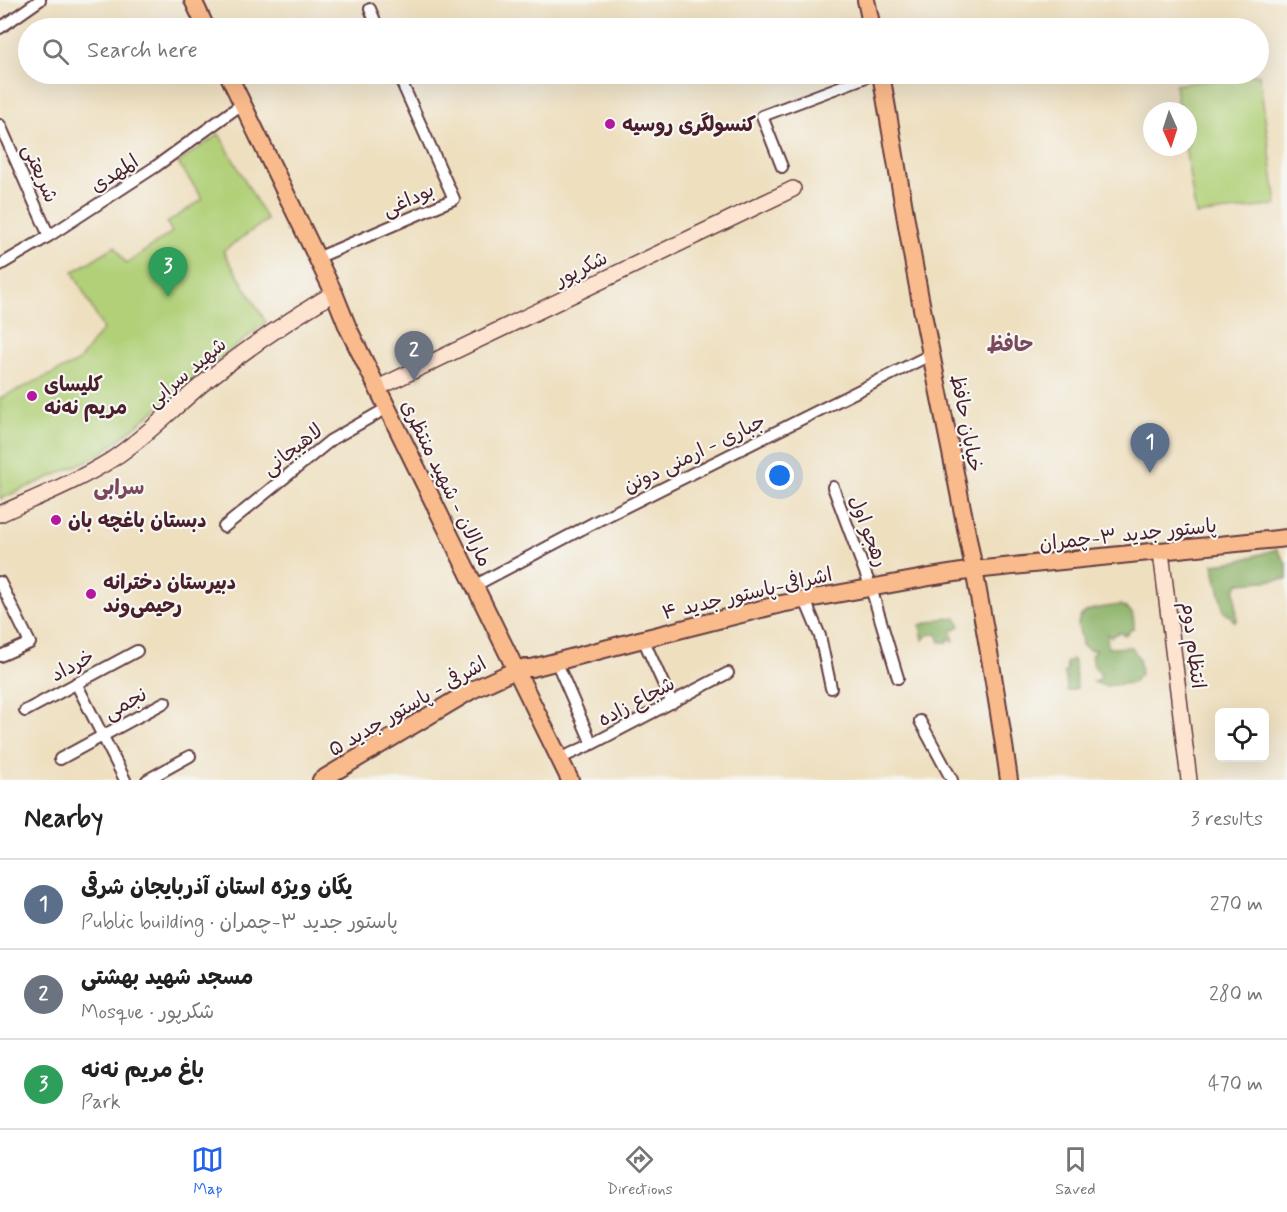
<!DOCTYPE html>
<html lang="en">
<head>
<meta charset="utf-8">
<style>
	body { margin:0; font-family:Mynerve,"Playpen Sans Arabic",sans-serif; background:#f6f6f6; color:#222 }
	.controls { position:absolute; right:18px; bottom:18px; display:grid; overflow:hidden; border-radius:9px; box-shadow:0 6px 24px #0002 }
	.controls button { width:54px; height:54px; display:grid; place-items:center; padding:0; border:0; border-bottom:2px solid #e0e0e0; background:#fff; color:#222; font:30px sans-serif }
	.compass { position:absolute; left:1143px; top:102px; width:54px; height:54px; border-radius:50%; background:#fff; box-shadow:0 6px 24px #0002; rotate:177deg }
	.you { position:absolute; left:780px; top:476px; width:21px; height:21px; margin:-15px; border:4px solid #fff; border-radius:50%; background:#1a73e8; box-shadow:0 0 0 9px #1a73e833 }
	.badge { display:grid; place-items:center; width:39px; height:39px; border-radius:50%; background:#2563eb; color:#fff; font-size:20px; font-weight:700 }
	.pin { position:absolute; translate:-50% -50px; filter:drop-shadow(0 2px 3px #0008) }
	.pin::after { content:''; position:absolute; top:32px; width:21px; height:18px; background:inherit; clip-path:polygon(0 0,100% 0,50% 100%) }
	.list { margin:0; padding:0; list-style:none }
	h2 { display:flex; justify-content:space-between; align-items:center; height:78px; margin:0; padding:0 24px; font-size:26px }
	h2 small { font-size:20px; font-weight:400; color:#767676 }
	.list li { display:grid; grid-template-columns:39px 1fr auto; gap:18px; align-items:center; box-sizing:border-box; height:90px; padding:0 24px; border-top:2px solid #e0e0e0 }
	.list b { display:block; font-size:22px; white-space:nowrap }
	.list p { margin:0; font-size:20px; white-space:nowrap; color:#767676 }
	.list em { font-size:20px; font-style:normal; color:#767676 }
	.icon { flex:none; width:33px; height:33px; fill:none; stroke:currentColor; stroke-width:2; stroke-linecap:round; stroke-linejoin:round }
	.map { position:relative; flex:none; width:1287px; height:780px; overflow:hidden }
	.search { position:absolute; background:#fff; box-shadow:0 6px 24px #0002; left:18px; right:18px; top:18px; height:66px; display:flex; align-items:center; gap:15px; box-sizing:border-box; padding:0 21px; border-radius:33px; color:#767676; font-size:22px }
	.sheet { height:348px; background:#fff }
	nav { display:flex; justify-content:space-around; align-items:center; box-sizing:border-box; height:84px; border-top:2px solid #e0e0e0; background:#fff; font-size:16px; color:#767676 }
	nav a { display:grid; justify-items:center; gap:3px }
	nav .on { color:#2563eb }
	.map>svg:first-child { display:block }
</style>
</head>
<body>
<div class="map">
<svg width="1287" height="780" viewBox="0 0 1287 780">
	<rect width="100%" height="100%" fill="#f6f6f2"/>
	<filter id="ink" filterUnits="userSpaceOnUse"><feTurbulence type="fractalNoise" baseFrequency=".0167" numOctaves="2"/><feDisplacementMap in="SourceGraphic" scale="12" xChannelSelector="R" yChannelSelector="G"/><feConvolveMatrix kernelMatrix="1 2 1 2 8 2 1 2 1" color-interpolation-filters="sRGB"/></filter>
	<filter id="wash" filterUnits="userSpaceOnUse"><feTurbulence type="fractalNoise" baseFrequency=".008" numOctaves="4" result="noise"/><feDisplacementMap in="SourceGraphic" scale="24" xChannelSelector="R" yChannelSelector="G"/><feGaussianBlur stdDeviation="1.35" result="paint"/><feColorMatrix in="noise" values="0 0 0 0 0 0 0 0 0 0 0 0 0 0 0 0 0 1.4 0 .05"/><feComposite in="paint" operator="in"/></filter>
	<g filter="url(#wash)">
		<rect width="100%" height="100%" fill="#eedfbf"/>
		<!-- green -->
		<path fill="#b1d078" stroke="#7e7852" stroke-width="1.5" d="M1259,74L1277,205L1196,215L1185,147H1188V111H1179L1175,85Z
			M219,134L267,220L223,251L266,322L98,456L0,499V398L78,362L103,329L73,272L115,246L126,264L172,232L167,223L203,199L178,163Z"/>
		<!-- forest -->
		<path fill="#8cb268" stroke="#6b684a" stroke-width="1.5" d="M1277,549L1287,565V579L1239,583L1235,589L1237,620L1235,622L1230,616L1224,612L1213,564L1238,561Z
			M1120,605C1133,610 1134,614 1134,627L1127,634L1125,635L1120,632L1111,637L1107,634L1108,648L1132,647L1139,659L1141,674L1132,683L1105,686L1093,682L1098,681L1101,675L1094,666L1091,656L1096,650H1089L1082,645C1082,638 1079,631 1078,625C1078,606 1107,608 1120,605Z
			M947,617L949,619L956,618L960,626L951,631L954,641L948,638V642H940L937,634L927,635L923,640L920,625Z
			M1072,659L1074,661L1077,688L1067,691L1066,678L1064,673L1067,670L1066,663Z"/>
	</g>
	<g filter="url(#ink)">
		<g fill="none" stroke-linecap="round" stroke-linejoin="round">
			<defs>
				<path id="street" d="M370,9L378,28
					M0,28L40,0
					M0,125L49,236
					M782,167L762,116L874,74
					M317,258L454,199L398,74
					M0,265L49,236L155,167L242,104
					M833,487L871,588L898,678
					M224,527L331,440L387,408
					M0,582L30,643L0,656
					M474,586L599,520L932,354
					M805,600L820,636L831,688
					M643,639L672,703
					M556,661L592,744
					M76,683L125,780
					M25,711L137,651
					M920,721L952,780
					M60,759L165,702
					M559,759L592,744L728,673
					M147,780L190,756"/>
				<path id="secondary" d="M386,384L793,189
					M0,514C37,497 76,482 111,460C145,438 174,407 206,381C246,349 289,320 334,293
					M1161,552L1189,780"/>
				<path id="primary" d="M193,0L206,28
					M866,0L872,28
					M228,74L334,293L348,328L570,780
					M881,74C896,158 909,244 926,329C956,478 988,628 1009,780
					M321,780L472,690L516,670L522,668H532L643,639L781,604L930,577L974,570L1287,538"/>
			</defs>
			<!-- street casing -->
			<use href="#street" stroke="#633c41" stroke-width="14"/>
			<!-- secondary casing -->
			<use href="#secondary" stroke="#633c41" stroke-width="18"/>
			<!-- primary casing -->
			<use href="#primary" stroke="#633c41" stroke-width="20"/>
			<!-- street -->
			<use href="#street" stroke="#fff" stroke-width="10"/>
			<!-- secondary -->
			<use href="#secondary" stroke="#fde4d1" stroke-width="15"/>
			<!-- primary -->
			<use href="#primary" stroke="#fabb8c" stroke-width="16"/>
		</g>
	</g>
	<!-- markers -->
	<g fill="#b5179e" stroke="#f6f6f2" stroke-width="2">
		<circle cx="610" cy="124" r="6"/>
		<circle cx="32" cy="396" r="6"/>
		<circle cx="56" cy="520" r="6"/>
		<circle cx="91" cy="594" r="6"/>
	</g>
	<g text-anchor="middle" stroke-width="4.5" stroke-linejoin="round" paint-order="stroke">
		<!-- poi labels -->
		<g font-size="20" font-weight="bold" fill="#4a1f2b" stroke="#f6f6f2" text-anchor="start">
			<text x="622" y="131">کنسولگری روسیه</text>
			<text x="44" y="391">کلیسای<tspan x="44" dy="23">مریم نه‌نه</tspan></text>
			<text x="68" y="527">دبستان باغچه بان</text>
			<text x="103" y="589">دبیرستان دخترانه<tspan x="103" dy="23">رحیمی‌وند</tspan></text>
		</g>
		<!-- street labels -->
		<g font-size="20" fill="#4a1f2b" stroke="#f6f6f2">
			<text transform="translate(41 173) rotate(67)" y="7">شریعتی</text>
			<text transform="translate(114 173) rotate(-33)" y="7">المهدی</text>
			<text transform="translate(408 199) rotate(-24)" y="7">بوداغی</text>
			<text transform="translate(581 268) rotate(-26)" y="7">شکرپور</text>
			<text transform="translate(186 372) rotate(-40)" y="7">شهید سرابی</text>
			<text transform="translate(967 423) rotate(79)" y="7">خیابان حافظ</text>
			<text transform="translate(292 449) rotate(-38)" y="7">لاهیجانی</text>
			<text transform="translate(694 453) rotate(-26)" y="7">جباری - ارمنی دونن</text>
			<text transform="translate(447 483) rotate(64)" y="7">مارالان - شهید منتظری</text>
			<text transform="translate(869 531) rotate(69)" y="7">رهجو اول</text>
			<text transform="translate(1128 534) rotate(-6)" y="7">پاستور جدید ۳-چمران</text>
			<text transform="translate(747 593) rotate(-13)" y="7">اشرافی-پاستور جدید ۴</text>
			<text transform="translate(1194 645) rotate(83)" y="7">انتظام دوم</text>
			<text transform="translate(72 665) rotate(-28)" y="7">خرداد</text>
			<text transform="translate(636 701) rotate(-28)" y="7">شجاع زاده</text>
			<text transform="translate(125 703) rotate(-29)" y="7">نجمی</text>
			<text transform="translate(407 706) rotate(-30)" y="7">اشرفی - پاستور جدید ۵</text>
		</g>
		<!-- neighbourhood labels -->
		<g font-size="21" font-weight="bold" fill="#79485b" stroke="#f6f6f2">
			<text x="1010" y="351">حافظ</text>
			<text x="119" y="494">سرابی</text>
		</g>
	</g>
</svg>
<div class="controls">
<button><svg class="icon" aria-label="locate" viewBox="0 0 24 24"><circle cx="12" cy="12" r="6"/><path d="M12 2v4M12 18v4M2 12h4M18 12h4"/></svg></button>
</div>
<svg class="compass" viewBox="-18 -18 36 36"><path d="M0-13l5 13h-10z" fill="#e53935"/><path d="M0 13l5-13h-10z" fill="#767676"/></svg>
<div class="you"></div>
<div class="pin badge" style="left:1150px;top:473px;background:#5c6f8a">1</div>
<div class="pin badge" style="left:414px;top:381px;background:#6b7280">2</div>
<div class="pin badge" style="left:168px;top:297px;background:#2e9e5b">3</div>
<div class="search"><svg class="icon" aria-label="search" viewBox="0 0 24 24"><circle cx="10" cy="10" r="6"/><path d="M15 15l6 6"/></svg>Search here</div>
</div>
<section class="sheet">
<h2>Nearby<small>3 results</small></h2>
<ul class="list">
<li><span class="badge" style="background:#5c6f8a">1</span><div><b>یگان ویژه استان آذربایجان شرقی</b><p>Public building · پاستور جدید ۳-چمران</p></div><em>270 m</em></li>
<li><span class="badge" style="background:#6b7280">2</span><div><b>مسجد شهید بهشتی</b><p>Mosque · شکرپور</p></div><em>280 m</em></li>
<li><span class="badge" style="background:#2e9e5b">3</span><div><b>باغ مریم نه‌نه</b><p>Park</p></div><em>470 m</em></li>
</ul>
</section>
<nav>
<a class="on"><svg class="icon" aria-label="map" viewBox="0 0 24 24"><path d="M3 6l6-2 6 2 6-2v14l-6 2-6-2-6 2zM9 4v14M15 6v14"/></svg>Map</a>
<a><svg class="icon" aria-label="directions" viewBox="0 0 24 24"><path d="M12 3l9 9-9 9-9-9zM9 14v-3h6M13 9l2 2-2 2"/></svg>Directions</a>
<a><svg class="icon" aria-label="saved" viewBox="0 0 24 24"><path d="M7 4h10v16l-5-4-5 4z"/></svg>Saved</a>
</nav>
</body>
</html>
